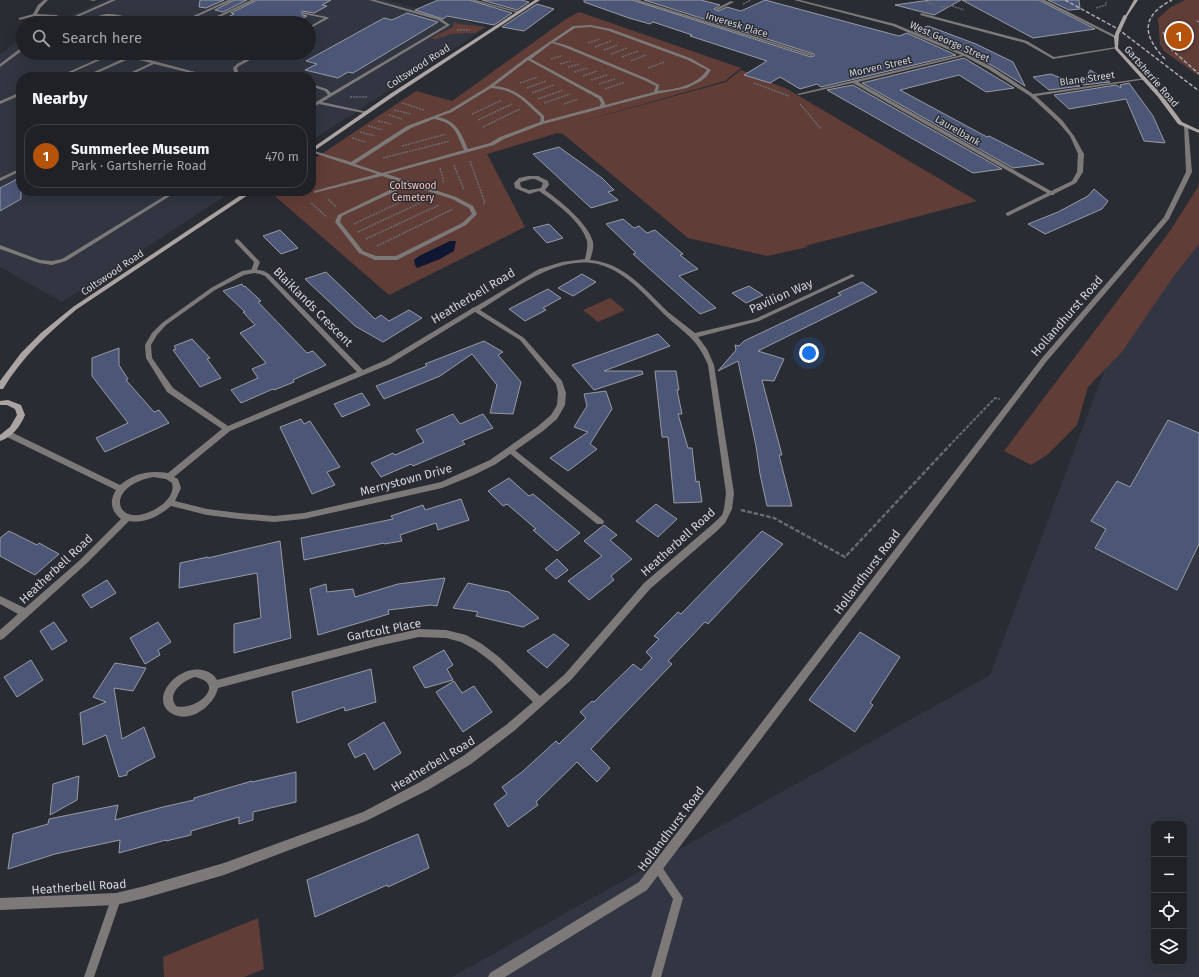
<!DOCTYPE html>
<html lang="en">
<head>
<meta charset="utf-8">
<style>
	body { margin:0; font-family:"Fira Sans",sans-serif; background:#28292f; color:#f1f3f6 }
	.controls { position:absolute; right:12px; bottom:12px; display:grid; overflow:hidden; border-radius:8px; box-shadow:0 4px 16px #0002 }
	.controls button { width:36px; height:36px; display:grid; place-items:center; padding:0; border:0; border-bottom:1px solid #3d3e44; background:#202127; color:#f1f3f6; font:20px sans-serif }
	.you { position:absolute; left:809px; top:353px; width:14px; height:14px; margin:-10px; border:3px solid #fff; border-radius:50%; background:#1a73e8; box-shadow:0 0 0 6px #1a73e833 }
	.badge { display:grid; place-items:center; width:26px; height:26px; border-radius:50%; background:#b45309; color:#fff; font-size:13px; font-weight:700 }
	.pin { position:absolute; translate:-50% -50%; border:2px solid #fff; box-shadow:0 1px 4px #0006 }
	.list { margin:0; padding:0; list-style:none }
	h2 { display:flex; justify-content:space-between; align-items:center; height:52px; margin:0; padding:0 16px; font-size:17px }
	h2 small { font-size:13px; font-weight:400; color:#a2a3a7 }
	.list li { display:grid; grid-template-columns:26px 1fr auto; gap:12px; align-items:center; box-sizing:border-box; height:64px; margin:0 8px 8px; padding:0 8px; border:1px solid #3d3e44; border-radius:16px }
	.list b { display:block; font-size:15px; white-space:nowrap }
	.list p { margin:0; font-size:13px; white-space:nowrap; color:#a2a3a7 }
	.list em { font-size:13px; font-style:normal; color:#a2a3a7 }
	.icon { flex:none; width:22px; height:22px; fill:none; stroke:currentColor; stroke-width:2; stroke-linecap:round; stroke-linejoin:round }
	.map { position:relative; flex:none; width:1199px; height:977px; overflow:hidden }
	.search { position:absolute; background:#202127; box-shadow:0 4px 16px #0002; left:16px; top:16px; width:300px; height:44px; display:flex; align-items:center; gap:10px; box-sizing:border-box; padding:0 14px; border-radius:22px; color:#a2a3a7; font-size:15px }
	.panel { position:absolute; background:#202127; box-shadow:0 4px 16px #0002; left:16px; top:72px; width:300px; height:124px; border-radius:16px }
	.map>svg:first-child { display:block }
</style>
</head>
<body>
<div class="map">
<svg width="1199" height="977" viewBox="0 0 1199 977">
	<rect width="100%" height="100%" fill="#2a2c34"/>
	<!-- built -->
	<path fill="#313642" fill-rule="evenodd" d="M106,0H385L487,27L311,141V77H21V191H233L62,302L0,267V54L23,37V53H309V23H53Z
		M1199,234V977H452L990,675L1120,328ZM1154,824H1184V962H1154Z"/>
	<!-- green -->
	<path fill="#613d37" d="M1185,0H1199V76L1164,51L1160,44L1158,18L1171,7Z
		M579,12L741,68L725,81L569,125L726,82L741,70L787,89L977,201L805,246L808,247L767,256L688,238L563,134L558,133L487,154L525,227L389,295L269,191H311V161L416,91L452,101L566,19Z
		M454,22L459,24L485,27L475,33L451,34L436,39L431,38L453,27Z
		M1199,179V244L1173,277L1122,352L1088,387L1077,425L1047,455L1031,465L1004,451L1170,231L1198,187Z
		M610,298L625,310L598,322L583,310Z
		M258,918L264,969L244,977H164L163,957Z"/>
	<!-- water -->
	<path fill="#101732" d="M450,241H456L454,251L440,259L417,268L415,265L414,260L419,256Z"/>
	<!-- building -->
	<path fill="#4c5777" stroke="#989ba4" d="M200,0H224L206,8L199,7Z
		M234,0H247L223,12L215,10Z
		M257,0H331L322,5L327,6L314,13L302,11V15L307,16L294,23H216L234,14L231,13Z
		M438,0H469L512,13L494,25L447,16L443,19L415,10Z
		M482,0H521L529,2L517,10Z
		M584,0H632L811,57L814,56V54L644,0H701L720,5L714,9L718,11L727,7L741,11L765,0L899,36L907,33L956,55L821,87L817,84L800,89L780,77L770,83L744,75L767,61L690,36L692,35L653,22L650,24L629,18L584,2Z
		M930,0H961L934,15L895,5Z
		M962,0H1039L1095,29L1033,38Z
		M1048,0H1079L1080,9L1069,10Z
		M537,4L554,9L524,31L502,27Z
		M407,13L438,22L353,73L348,72L338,78L305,70L317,64L306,61L384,18L392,20Z
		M928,26L976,44L1013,62L1025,86L993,66L967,53L914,31Z
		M964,58L1014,88L986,92L959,75L900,90L987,137L989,136L1044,164L1013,168L862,83Z
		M1090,70L1110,82L1083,85Z
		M1051,74L1080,86L1049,90L1033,77Z
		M1129,83L1153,116L1165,143L1144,141L1126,99L1069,109L1054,95L1116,85L1121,88L1120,85Z
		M853,85L1002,169L973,173L827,90Z
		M559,147L602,178L614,190L608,192L618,200L591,208L533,154Z
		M21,177V199L0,211V188Z
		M1094,189L1108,201L1102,209L1045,234L1028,224L1058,212L1088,196Z
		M623,219L634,228L639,226L647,233L655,230L683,254L680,255L698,269L679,276L716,308L700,314L633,254L636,253L606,224Z
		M549,224L563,238L547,243L533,228Z
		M280,230L298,248L281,254L263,236Z
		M326,272L375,319L381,315L389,321L409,310L422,318L383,342L355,326L305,279Z
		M582,274L596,282L573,296L558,288Z
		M862,282L877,292L758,351L784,359L774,381L762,380L782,455H779L792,506H767L760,474L756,446L738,361L718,371L736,350L735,345L739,346L744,341L841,295L838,293Z
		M242,284L244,287L245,286L261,301L258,302L307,353L313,351L326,365L293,380L294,382L274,390L273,389L241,403L231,390L258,378L252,369L266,363L240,333L255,325L243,312H245L223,291Z
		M749,286L763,295L746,303L732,293Z
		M548,289L561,298L543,308L546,310L525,321L509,309Z
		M658,334L670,346L604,371H642L643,374L594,390L572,365Z
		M192,339L210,358L207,359L221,378L200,387L173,350L176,349L174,346Z
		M484,341L503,352L498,355L521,382L513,414L490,413L497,385L472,354L440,376L384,399L376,386L427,366L425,364Z
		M119,348V365L128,379L126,380L154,412L159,410L169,423L105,452L96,438L128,423L92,376V358Z
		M655,371H676L679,390H677L682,414H678L688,448H692L696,482L699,481L702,502L674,503L668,437H662Z
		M606,391L612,409L590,444L597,449L568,471L550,458L588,432L574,427L587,406L584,394Z
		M362,393L370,405L342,417L334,404Z
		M453,414L460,424L483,414L493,428L462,441L465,444L413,466L411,464L381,477L371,463L393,453L395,455L424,442L416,430Z
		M301,419L304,424L310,421L340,467L327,472L335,485L312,494L280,427Z
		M1168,420L1199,433V544L1177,590L1095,548L1106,529L1091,521L1117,481L1130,487Z
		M509,478L529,496L533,494L580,533L557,551L533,530L536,529L507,504L503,506L488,491Z
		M461,499L469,520L438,530L436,523L400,535L402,541L384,544V543L304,560L301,538L393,519L391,516L423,505L425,510Z
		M656,504L677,519L658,537L636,521Z
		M604,525L617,535L610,540L632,559L611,576L614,580L589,600L568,581L602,556L584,541Z
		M9,531L37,545L39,543L59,554L35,575L0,556V538Z
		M762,531L783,544L708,624L705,622L668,661L672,664L591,749L610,768L597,782L577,762L536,802L538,805L508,827L494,804L507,794L502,787L522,772L556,741L559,744L586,718L580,712L592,701L594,702L633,664L641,670L652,658L646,652L659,639L654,636L678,612L681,614Z
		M280,541L291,638L234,653V624L261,618L257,573L179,588L180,563L208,557V558Z
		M557,559L568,570L556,579L545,569Z
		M445,578L437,606L431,605L388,610L389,614L318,635L310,589L326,584L327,592L353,589L355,597L398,584Z
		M107,580L116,593L91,608L82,595Z
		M468,583L509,592L539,618L523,627L476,616L478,612L453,608Z
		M54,622L67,641L52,650L40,631Z
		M158,622L171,642L158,650L160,655L145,664L130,638Z
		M860,632L900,657L870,703L873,705L855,732L809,700Z
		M554,634L569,645L547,668L527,651Z
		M444,650L453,665L447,669L453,680L425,688L413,667Z
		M31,660L43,680L17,697L4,677Z
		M115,663L146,668L133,691L114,688L122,739L144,727L155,757L127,772V775L119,777L106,735L83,745L80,713L106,702L93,697Z
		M371,669L376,702L345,711L344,707L297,723L292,692Z
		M454,681L462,693L474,686L492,712L463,732L436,692Z
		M384,722L401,753L374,770L365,753L355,758L348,744Z
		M296,772V802L253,812V820L239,824V817L191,831V835L166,841V840L119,853L120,840L55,854L8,869L13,834L48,824L49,819L118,805L115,820L163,807L194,800V798L252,781V782Z
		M79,776L77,800L50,815L53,784Z
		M418,834L429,868L388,887L387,885L315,917L307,880Z"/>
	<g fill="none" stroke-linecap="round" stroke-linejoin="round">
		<!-- path-far2 -->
		<path stroke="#696b72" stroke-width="1.5" stroke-dasharray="2 1" stroke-linecap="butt" d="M923,0L935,6
			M743,4L751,0
			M940,7L953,6L964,10
			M1096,8L1106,5V2
			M457,30H470
			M588,43L600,39
			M595,47L611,41
			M604,50L618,45
			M611,54L627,48
			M622,57L638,51
			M551,59L561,56
			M631,61L646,55
			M560,64L571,61
			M568,67L580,64
			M648,68L664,62
			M574,72L588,68
			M583,76L597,71
			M591,80L607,75
			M520,83L538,77
			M754,83L789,96
			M599,84L615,79
			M527,88L546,81
			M605,89L625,82
			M532,93L554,85
			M350,97H367
			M538,99L563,90
			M402,103L424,110
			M544,103L570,94
			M564,104L578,99
			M800,104L821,129
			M394,110L411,114
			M472,114L502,100
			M389,115L402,119
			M478,120L512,104
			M378,121L391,124
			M368,126L383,130
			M483,127L520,109
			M360,132L375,136
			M352,138L365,142
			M402,146L446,134
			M383,158L450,141
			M470,161L485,203L483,204
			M454,165L464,190
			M440,168L444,183
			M328,199L336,207
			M311,203L327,217
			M354,224L413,196
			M358,232L426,200
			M366,239L439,205
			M377,246L453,209"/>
		<!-- path-far1 -->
		<path stroke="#696b72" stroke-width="2" stroke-dasharray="3.5 1.5" stroke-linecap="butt" d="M949,446L995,398L1000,399"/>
		<!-- path -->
		<path stroke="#696b72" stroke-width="2.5" stroke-dasharray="4.5 2" stroke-linecap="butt" d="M741,510L774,518L845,557L950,445"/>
		<!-- lane -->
		<path fill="#7d7978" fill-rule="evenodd" d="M111,0H116L64,23H59Z
			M228,0H233L183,23H178Z
			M251,0H256L207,23H202Z
			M369,0H375L440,18L450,25L322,102L368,112V114L319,104L311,108V105L328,95L325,91L311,86V84L327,89L331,93L446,25L438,20Z
			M303,12L327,17L329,18L309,29V27L324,18L303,14Z
			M921,13L1027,41L1054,57L1116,47L1118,48L1053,59L1025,43L920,15Z
			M106,14C117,14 126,15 134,23H130C120,14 105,16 93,19C87,21 83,23 77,23L90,18Z
			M591,25L611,29L690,58L711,70L706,77L701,81L687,88L656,94L543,124L504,139L494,145L387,174L456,197L473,206L477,214L466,225L397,260H375L359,253L335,222L338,215L404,183L382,176L314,193V191L377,174L311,152V150L351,162L407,126L450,110L489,86L526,58L573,26ZM591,27L609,31L688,60L707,70C696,86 676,89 658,91L659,85L648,79L566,45L554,42L575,28ZM552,43L564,47L646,81L656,86L654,92L605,105V103L602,97L531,59ZM528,60L599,99L601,103L600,106L544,121V116C527,101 518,88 494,86ZM491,88C516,90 523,101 541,117L540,122L500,137L490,143L468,149C461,133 457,121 438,117L452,112ZM434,119C455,123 456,132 464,150L382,173L355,164L411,128ZM409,185L452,199L469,208L472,214L462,223L396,256H376L363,251L340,222L342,216Z
			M22,47H23V50L0,67V64Z
			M111,53H121L131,55L136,53H141L135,56L214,77H207L154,64L126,77H121L151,63L131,58L88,77H83L127,57L116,53L62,77H57Z
			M239,53L255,55L258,53H263L239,66L237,68L238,72H255L277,77L241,74L220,77L234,72L233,68L237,64L252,56Z
			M21,92V95L0,104V101Z
			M21,168V171L0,181V178Z
			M173,191H178L66,261L52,265L39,263L0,249V245L40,260L52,261L62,259Z
			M237,239L239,240L260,262L256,272L254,273L251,271L254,262L235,242V240Z
			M508,448H512L603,520L604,522L603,524H597L508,452L507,450Z
			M657,862L660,864L683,898L661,977H651L673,899L654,870L652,867L654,864Z
			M116,894L120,895L121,899L94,977H84L111,899L112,895Z"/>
		<!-- street -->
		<path fill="#7d7978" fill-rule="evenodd" d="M44,0H48L41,7L37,14L57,15L58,17L35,16L19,20V18L33,14L38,5Z
			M89,0H96L94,1Z
			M470,0H476L520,12L518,13Z
			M633,0H639L814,55L811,56Z
			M794,0H800L895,24L966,54L992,67L1033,94L1145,78L1147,79L1036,96L1062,120L1074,136L1084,154L1083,172L1076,183L1054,194V195H1051L1008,216L1006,215V213L1047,193L853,83L799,95L797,94L961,55L893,26ZM964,56L988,69L1030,96L1058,122L1070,136L1078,154L1077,172L1072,181L1051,191L858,82Z
			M1040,0H1045L1118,37L1115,38Z
			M731,1L734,2L718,10L715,9Z
			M1184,125L1188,126L1192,172L1169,219L1046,362L647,890L505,977H488L490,973L639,882L1042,358L1164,217L1186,172Z
			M528,176H538L548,181L549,185L545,190C560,201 588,223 593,242C594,248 592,254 590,260C625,263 645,290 668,312C677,319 686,326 695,333L755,319L850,275L852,274L855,276L759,321L698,337L707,349L714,365L734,493L732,509L725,523L717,531L650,589L571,680L514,731L471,764L428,790L366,821L224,875L145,898L116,905L0,910V898L116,893L145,886L224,863L363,812L420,782L463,756L506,725L533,702L493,663L476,650L461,642L446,638L419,637L378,646L218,688C214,706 189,725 171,713C149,699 177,665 202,670C208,671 214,674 217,680L378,638L419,629L446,630L466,635L482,644L499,657L540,696L565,674L644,583L715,522L722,515L724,509L726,493L708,365C696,335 681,332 661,311C647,297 633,281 615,271C569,244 518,287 480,310L524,338L562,381L566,393L565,405L557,419L543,431L496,464L474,475L442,488L304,519L274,522L239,519L207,515L171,506C159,516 145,524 129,521L86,564L3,639L0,640V630L18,614L0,604V596L25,608L80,560L121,519C111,511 109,501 116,490L5,436L4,434L5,432H11L120,485C134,473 150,470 168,473L222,429L167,392L146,358L145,345L152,333L162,323L211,288L242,271L254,269L264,271L269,274L363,370L386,360L471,309L472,308L475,307L539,269L562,262L585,259C586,254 588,247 587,241C582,222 555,202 539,191L529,194L515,188L514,183L519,178ZM531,179H535L543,183L541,188L529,190L521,187L520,183L521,182ZM254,273L260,274L265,276L357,372L228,426L173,388L152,358L151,345L157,335L166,325L215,290L244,275ZM475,312L520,340L556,384L558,393L557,405L551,415L537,427L490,460L441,482L304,513L274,516L239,513L207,509L175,501L181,488L178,479L174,477L230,431L390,364ZM153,477L166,479L172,483C174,491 170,498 163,504C119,537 98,488 153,477ZM195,677C228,684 195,712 176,706C166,693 184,680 195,677Z"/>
		<!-- secondary -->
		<path fill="#aba4a2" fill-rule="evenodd" d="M535,0H540L394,96L311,153V149L390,94Z
			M1134,0H1138L1126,18H1124Z
			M1116,33L1119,34L1118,48L1162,95L1182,122L1199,130V133L1178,124L1158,97L1115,49L1114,37Z
			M247,191H254L77,309C48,333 22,357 3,389H0V381L21,353L41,333L73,307Z
			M8,400L21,405L25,415C20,427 12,437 0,441V435L10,427L17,415L15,409L7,405H0V401Z"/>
		<!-- tram -->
		<path stroke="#abacb2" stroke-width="1" d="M1197,21L1199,22"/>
		<!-- rail -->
		<path stroke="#abacb2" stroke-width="1.5" stroke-dasharray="4 2" stroke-linecap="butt" d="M1065,0L1118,29L1199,91
			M1163,32L1172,50L1199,74
			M1165,59C1142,35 1141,16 1172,0"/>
		<!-- secondary-bridge -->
		<path stroke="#aba4a2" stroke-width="4" d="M1117,34L1125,17"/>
	</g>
	<g text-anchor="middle" stroke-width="3" stroke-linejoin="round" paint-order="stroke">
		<!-- far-street labels -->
		<g font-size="10" fill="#d2d3d8" stroke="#2a2c34">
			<text transform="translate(737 24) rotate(17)" y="4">Inveresk Place</text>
			<text transform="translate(950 41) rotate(24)" y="4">West George Street</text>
			<text transform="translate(418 66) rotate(-33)" y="4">Coltswood Road</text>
			<text transform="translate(880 66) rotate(-13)" y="4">Morven Street</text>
			<text transform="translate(1152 76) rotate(49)" y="4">Gartsherrie Road</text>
			<text transform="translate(1087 78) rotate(-8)" y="4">Blane Street</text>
			<text transform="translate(958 130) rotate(30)" y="4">Laurelbank</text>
			<text transform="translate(112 272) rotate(-34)" y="4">Coltswood Road</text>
		</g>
		<!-- far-park labels -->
		<g font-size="10" fill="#fcc4b9" stroke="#2a2c34">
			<text x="413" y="189">Coltswood<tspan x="413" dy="12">Cemetery</tspan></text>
		</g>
		<!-- street labels -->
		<g font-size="12" fill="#d2d3d8" stroke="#2a2c34">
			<text transform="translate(473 296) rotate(-31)" y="4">Heatherbell Road</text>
			<text transform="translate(781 296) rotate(-24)" y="4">Pavilion Way</text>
			<text transform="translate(313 307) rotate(45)" y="4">Blaiklands Crescent</text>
			<text transform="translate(1067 316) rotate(-49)" y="4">Hollandhurst Road</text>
			<text transform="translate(406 480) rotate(-15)" y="4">Merrystown Drive</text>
			<text transform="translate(678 542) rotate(-42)" y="4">Heatherbell Road</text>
			<text transform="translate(56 569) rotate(-43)" y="4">Heatherbell Road</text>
			<text transform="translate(867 572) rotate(-53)" y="4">Hollandhurst Road</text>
			<text transform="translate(384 630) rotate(-11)" y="4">Gartcolt Place</text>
			<text transform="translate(433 764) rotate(-31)" y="4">Heatherbell Road</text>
			<text transform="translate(671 829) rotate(-53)" y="4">Hollandhurst Road</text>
			<text transform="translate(79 887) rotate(-4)" y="4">Heatherbell Road</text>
		</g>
	</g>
</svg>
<div class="controls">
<button>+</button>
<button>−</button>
<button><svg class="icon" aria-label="locate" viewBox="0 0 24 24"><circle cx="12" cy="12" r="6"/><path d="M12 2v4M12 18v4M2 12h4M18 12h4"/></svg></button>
<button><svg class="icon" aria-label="layers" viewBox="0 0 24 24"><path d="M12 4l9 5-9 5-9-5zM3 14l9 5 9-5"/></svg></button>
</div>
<div class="you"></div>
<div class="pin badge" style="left:1179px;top:36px">1</div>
<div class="search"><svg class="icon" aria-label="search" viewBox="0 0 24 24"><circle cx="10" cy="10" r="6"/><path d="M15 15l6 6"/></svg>Search here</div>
<section class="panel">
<h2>Nearby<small></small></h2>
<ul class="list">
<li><span class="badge">1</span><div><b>Summerlee Museum</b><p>Park · Gartsherrie Road</p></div><em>470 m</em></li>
</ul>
</section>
</div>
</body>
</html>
